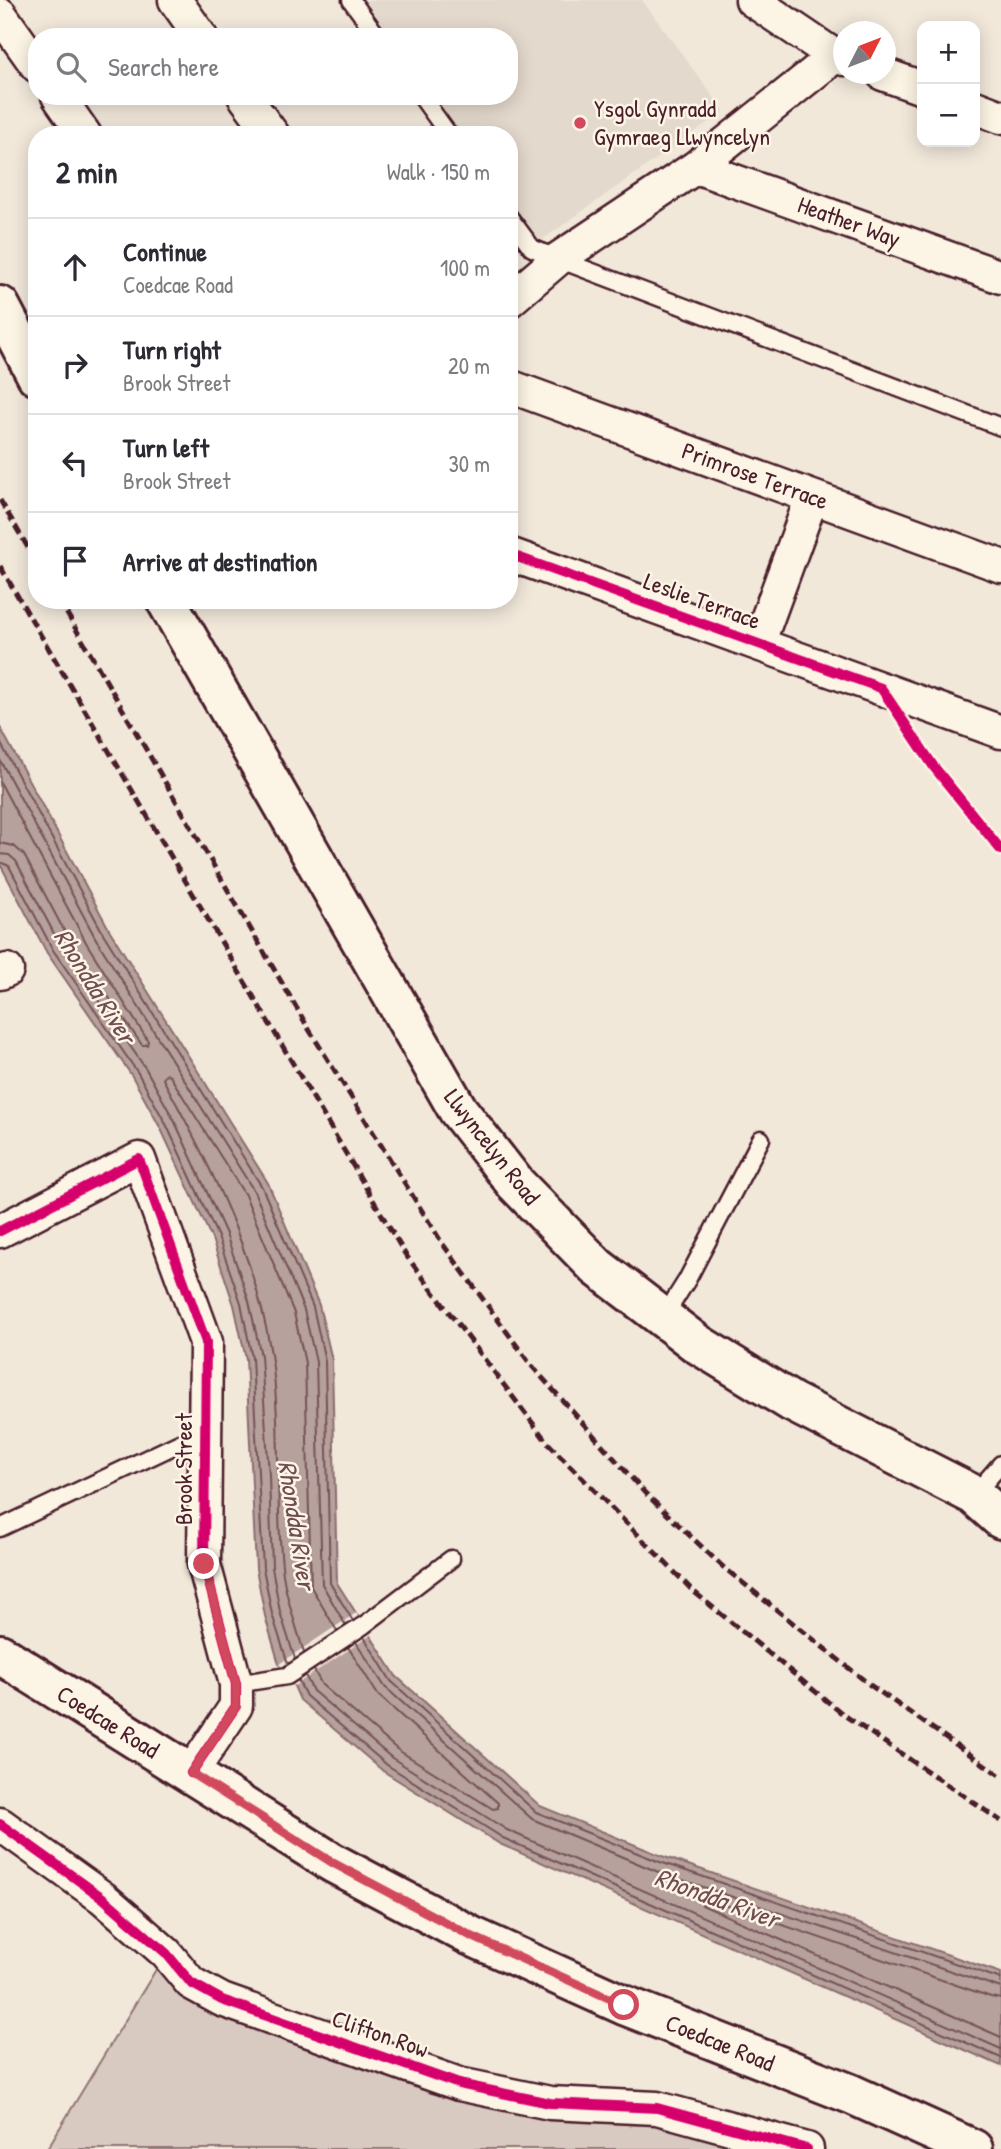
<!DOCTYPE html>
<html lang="en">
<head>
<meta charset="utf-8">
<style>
	body { margin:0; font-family:"Patrick Hand",sans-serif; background:#f7f7f7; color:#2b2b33 }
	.controls { position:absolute; right:21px; top:21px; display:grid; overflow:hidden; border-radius:14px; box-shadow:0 4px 18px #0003 }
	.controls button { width:63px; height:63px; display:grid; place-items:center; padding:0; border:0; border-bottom:2px solid #e1e1e2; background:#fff; color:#2b2b33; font:35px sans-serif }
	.compass { position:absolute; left:833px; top:21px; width:63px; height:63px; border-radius:50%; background:#fff; box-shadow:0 4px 18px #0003; rotate:48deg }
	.stop { position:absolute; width:21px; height:21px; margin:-16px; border:5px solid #d1495b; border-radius:50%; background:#fff }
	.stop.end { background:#d1495b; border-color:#fff; box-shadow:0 2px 7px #0008 }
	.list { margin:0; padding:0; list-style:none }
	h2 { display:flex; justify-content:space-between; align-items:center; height:91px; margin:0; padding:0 28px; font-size:30px }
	h2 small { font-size:23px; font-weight:400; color:#7c7c81 }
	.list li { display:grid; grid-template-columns:46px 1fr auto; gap:21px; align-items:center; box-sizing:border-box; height:98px; padding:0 28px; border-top:2px solid #e1e1e2 }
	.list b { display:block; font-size:26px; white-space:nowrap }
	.list p { margin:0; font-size:23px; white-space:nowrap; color:#7c7c81 }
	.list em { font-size:23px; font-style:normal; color:#7c7c81 }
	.icon { flex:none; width:38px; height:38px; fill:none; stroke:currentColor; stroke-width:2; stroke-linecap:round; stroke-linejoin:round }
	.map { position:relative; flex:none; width:1001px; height:2149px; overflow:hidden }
	.search { position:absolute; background:#fff; box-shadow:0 4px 18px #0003; left:28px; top:28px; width:490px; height:77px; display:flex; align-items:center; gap:18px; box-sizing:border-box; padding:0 24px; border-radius:28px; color:#7c7c81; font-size:26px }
	.panel { position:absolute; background:#fff; box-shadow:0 4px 18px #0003; left:28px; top:126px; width:490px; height:483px; border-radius:28px }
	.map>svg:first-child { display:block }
</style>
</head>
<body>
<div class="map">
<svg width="1001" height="2149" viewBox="0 0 1001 2149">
	<rect width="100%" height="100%" fill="#f1e8da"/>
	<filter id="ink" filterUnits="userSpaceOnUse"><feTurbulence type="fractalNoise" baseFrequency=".0143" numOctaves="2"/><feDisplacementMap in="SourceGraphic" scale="14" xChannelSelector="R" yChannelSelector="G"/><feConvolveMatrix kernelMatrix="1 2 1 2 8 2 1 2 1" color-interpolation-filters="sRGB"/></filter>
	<g filter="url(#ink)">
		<!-- built -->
		<path fill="#e4d9cd" d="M365,0H642L724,111L539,242L509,201V135H462L434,96H509V37H391Z"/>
		<!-- green -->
		<path fill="#d8cac0" stroke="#917476" stroke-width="2" d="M166,1953L191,1983L459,2084L807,2149H47Z"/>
		<!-- water -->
		<path fill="#b6a19c" stroke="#8b6d6f" stroke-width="2" d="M0,727L110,931L268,1183L319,1305L332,1360L337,1583L396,1676L540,1806L662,1856L1001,1973V2066L500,1844L383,1771L300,1700L294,1686L279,1664L265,1616L256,1569L246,1359L234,1305L212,1239L161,1129L132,1076L47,953L0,864Z"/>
		<!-- pier -->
		<path fill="#f1e8da" d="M356,1613L371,1635L294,1686L279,1664Z"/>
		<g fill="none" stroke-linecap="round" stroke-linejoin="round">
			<!-- shore -->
			<path stroke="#755358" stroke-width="2" d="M0,742L104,935L262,1187L313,1307L325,1361L330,1583L353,1621
				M0,760L96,939L254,1191L304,1310L316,1362L322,1584L346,1626
				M0,782L87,944L148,1041L147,1045H142L69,940L24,855L14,846L0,843
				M0,854L9,855L16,861L60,945L146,1069L175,1122L226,1234L249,1301L261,1356L269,1475L272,1567L280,1612L295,1659
				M0,862L9,866L53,950L138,1073L167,1126L218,1237L241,1303L252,1358L263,1568L272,1614L288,1664
				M364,1637L391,1681L536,1812L660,1862L1001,1979
				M356,1642L385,1687L532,1819L656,1871L1001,1988
				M304,1653C296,1625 285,1596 282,1566C275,1497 282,1423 271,1354C256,1257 210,1164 163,1079L166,1074L170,1076L245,1195L294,1313L305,1363L311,1587L337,1631
				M314,1670L322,1685L398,1750L493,1809L498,1808V1803L378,1695L348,1647
				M305,1675L313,1691L392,1758L507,1830L1001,2049
				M298,1680L306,1696L387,1765L503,1838L1001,2058
				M1001,1999L991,1997L705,1898L700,1900L702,1905L1001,2037"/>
			<defs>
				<path id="lane" d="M351,0L378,37
					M421,96L449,135
					M509,217L532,248L558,259L1001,427
					M663,1318L687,1280L761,1139
					M974,1495L1001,1464
					M0,1528L205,1431
					M236,1684L287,1676L364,1625L451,1559"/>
				<path id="street" d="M175,0L201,37
					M752,0L835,56L844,59
					M0,14L37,66
					M883,74L922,88
					M58,96L85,135
					M244,96L273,135
					M975,107L1001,117
					M696,167L1001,277
					M509,301L558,259L696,167L835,56
					M509,386L1001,566
					M509,554L1001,732
					M758,644L812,497
					M0,973L7,970
					M0,1231L139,1159L206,1342L204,1564L236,1684V1706L191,1773
					M0,1824L103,1898L166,1953L191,1983L222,2000L459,2084L550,2103L657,2108L807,2149"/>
				<path id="secondary" d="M0,306L37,376
					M166,600L458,1110L515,1183L597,1267L696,1343L792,1402L974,1495L1001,1519"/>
				<path id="primary" d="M0,1654L333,1863L471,1936L624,2005L851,2094L973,2149"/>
			</defs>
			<!-- lane casing -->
			<use href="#lane" stroke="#4a1f2b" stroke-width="21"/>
			<!-- street casing -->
			<use href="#street" stroke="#4a1f2b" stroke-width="37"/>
			<!-- secondary casing -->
			<use href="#secondary" stroke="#4a1f2b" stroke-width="44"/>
			<!-- primary casing -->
			<use href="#primary" stroke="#4a1f2b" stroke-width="44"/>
			<!-- lane -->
			<use href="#lane" stroke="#fcf5e5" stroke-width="16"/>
			<!-- street -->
			<use href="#street" stroke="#fcf5e5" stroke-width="32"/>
			<!-- secondary -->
			<use href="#secondary" stroke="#fcf5e5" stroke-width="38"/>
			<!-- primary -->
			<use href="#primary" stroke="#fcf5e5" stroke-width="38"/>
			<!-- rail -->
			<path stroke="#4a1f2b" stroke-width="5" stroke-dasharray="10 5" stroke-linecap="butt" d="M0,500L37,563
				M0,566L405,1254L547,1442L693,1591L844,1715L1001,1821
				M59,600L310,1031L442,1243L531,1365L645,1493L722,1566L870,1685L1001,1776"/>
			<defs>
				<path id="cycleway" d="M509,554L881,688L934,767L1001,850
					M0,1231L139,1159L206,1342L204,1564L236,1684V1706L191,1773
					M0,1824L103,1898L166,1953L191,1983L222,2000L459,2084L550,2103L657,2108L807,2149"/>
			</defs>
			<!-- cycleway casing -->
			<use href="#cycleway" stroke="#fcf5e5" stroke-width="15"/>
			<!-- cycleway -->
			<use href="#cycleway" stroke="#d6006c" stroke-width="10"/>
		</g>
	</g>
	<g fill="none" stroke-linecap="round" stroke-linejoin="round" filter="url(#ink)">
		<!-- route -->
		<path stroke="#d1495b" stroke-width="9" d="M204,1564L236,1684V1706L191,1773L333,1863L471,1936L624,2005"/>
	</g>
	<!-- markers -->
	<circle fill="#d1495b" stroke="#fcf5e5" stroke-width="2.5" cx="580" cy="123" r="7"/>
	<g text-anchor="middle" stroke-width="5" stroke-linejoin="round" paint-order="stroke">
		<!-- poi labels -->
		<g font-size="24" fill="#4a1f2b" stroke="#fcf5e5" text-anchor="start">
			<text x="594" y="117">Ysgol Gynradd<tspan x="594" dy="28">Gymraeg Llwyncelyn</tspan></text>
		</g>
		<!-- street labels -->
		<g font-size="24" fill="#4a1f2b" stroke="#fcf5e5">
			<text transform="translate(849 222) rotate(20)" y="8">Heather Way</text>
			<text transform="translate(755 476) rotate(20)" y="8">Primrose Terrace</text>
			<text transform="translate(702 601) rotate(20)" y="8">Leslie Terrace</text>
			<text transform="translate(492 1147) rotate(52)" y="8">Llwyncelyn Road</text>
			<text transform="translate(184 1469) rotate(-90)" y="8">Brook Street</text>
			<text transform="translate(108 1722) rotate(32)" y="8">Coedcae Road</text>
			<text transform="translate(380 2034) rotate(19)" y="8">Clifton Row</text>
			<text transform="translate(720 2043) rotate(22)" y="8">Coedcae Road</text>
		</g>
		<!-- water labels -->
		<g font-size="26" font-style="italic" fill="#704c53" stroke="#fcf5e5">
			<text transform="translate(95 986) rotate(58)" y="9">Rhondda River</text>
			<text transform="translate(297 1525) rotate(81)" y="9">Rhondda River</text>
			<text transform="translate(717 1898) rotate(20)" y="9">Rhondda River</text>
		</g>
	</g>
</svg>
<div class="controls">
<button>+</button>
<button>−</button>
</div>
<svg class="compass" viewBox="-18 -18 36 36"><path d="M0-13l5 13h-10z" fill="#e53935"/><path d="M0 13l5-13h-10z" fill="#7c7c81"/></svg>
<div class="stop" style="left:624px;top:2005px"></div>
<div class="stop end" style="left:204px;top:1564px"></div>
<div class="search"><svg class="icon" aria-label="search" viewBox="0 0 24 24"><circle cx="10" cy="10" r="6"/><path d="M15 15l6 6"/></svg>Search here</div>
<section class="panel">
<h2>2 min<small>Walk · 150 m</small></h2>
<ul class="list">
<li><svg class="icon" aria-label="ahead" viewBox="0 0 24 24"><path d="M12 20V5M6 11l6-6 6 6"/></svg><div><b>Continue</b><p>Coedcae Road</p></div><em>100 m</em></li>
<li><svg class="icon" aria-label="right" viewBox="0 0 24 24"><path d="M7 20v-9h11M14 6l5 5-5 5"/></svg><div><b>Turn right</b><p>Brook Street</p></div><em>20 m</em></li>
<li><svg class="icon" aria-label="left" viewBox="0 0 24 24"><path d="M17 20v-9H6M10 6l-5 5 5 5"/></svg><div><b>Turn left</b><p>Brook Street</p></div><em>30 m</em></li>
<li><svg class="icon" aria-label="arrive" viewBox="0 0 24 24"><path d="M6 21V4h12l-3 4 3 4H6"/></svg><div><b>Arrive at destination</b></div></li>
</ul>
</section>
</div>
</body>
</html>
